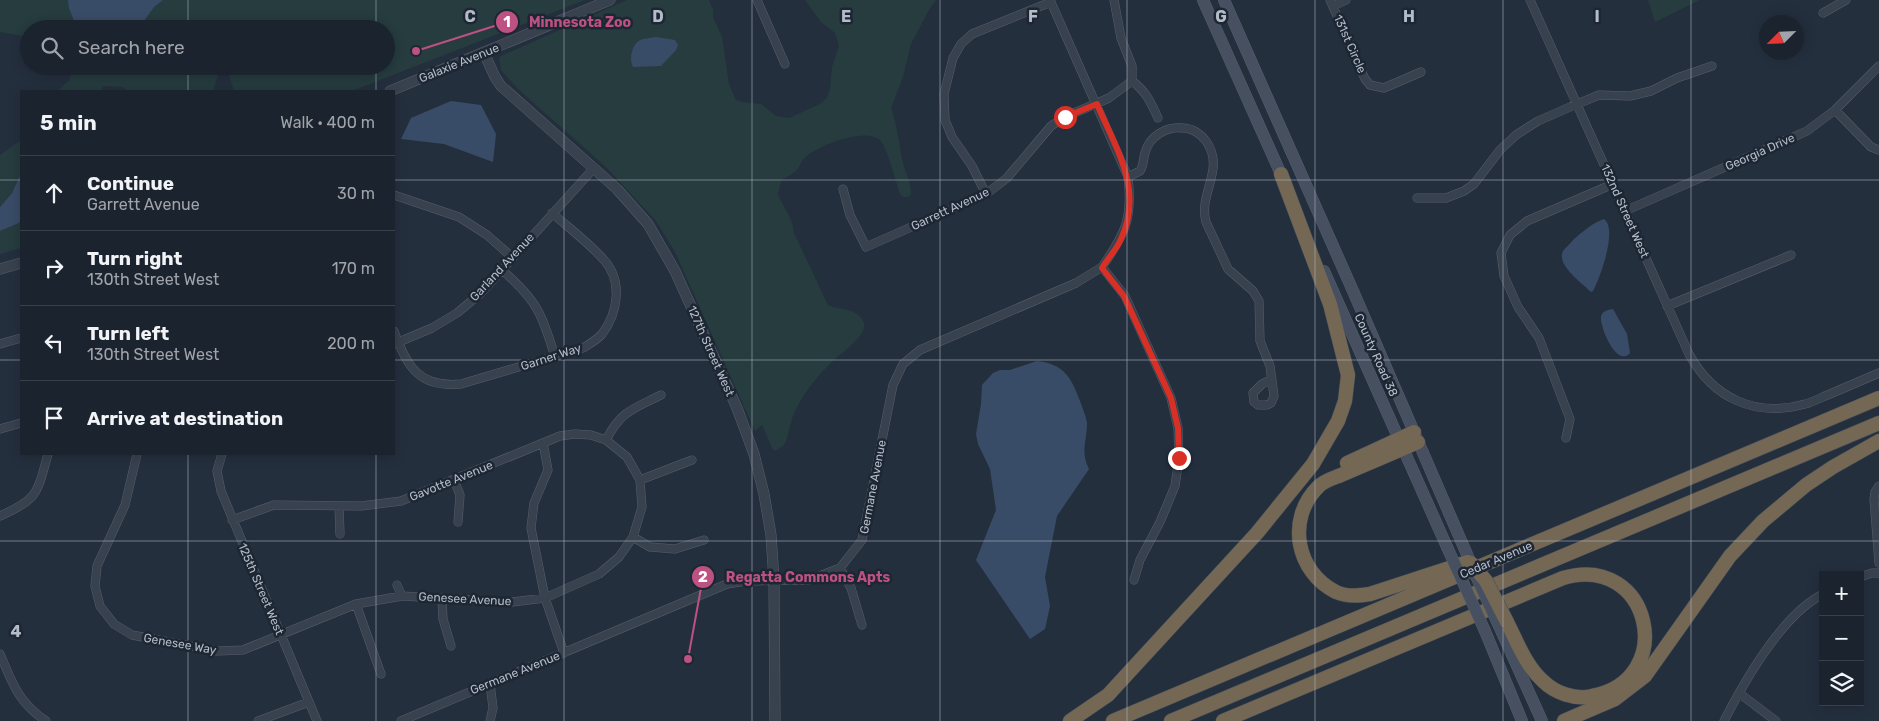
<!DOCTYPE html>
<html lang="en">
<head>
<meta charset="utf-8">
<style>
	body { margin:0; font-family:Rubik,sans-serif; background:#282f3a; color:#f1f3f6 }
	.controls { position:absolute; right:15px; bottom:15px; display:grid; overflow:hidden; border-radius:0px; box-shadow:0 2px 12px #0003 }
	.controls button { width:45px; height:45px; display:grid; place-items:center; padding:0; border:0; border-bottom:1px solid #39404a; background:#1b232e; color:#f1f3f6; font:25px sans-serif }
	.compass { position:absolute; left:1759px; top:15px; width:45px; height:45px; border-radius:50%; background:#1b232e; box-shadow:0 2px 12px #0003; rotate:246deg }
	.stop { position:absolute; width:15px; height:15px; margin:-11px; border:4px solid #d93025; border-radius:50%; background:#fff }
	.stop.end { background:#d93025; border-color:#fff; box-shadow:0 1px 5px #0008 }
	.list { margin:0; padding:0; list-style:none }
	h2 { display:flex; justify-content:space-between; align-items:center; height:65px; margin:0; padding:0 20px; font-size:21px }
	h2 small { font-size:16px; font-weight:400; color:#a0a4aa }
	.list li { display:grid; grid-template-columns:32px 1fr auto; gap:15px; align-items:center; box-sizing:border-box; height:75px; padding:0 20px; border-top:1px solid #39404a }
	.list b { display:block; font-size:19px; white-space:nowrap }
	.list p { margin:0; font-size:16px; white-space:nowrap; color:#a0a4aa }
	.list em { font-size:16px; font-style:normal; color:#a0a4aa }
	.icon { flex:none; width:28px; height:28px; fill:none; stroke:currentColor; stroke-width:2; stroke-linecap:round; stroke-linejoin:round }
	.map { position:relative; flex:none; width:1879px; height:721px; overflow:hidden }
	.search { position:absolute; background:#1b232e; box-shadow:0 2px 12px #0003; left:20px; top:20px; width:375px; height:55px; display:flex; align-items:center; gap:12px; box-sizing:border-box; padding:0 18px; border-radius:28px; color:#a0a4aa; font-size:19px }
	.panel { position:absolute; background:#1b232e; box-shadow:0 2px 12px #0003; left:20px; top:90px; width:375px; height:365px; border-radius:0px }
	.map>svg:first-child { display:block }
</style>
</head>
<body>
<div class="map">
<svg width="1879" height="721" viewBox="0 0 1879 721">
	<rect width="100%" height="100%" fill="#242f3e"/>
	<!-- green -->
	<path fill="#263c3f" d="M0,0H585L352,91H234L226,66H386V29H29V37L0,32Z
		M627,0H709L713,10V17L722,37L729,84L736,100L742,102L761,104L776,116L789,118L820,104L827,98L830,89L832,67L839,46L835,33L821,22L805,0H936L929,10L911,44L903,77L891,108C898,127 899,147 904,167C907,176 911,183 911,194L908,197H903L900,194C896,182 887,147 880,140C865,127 821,145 808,155C802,159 801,164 797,170C793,174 786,177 781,181L778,194C783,208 793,217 794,233L828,305C840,311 858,307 864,323C868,334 841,354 834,360C819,374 805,391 796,409C791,419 789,432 786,442L783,446L775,451L772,448L762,425L755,431L675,252L656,221L605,166L518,89L501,70L499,57Z
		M1648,0H1700L1655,22Z
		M71,66H221L214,88V91H128L122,87L104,86L100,91H58L70,79Z
		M21,140V173L12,193L0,207V155Z
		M21,220V248L0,254V231L19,223Z"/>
	<!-- water -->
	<path fill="#394c67" d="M68,0H163L154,7L138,29H77L69,8Z
		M656,37L675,40L678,45L676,50L661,66L633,67C628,58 633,41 643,39C648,38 651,38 656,37Z
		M451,101L481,105L496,134L493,162L444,144L401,139L411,118Z
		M21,173V220L19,223L0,231V207L12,193Z
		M1604,219C1618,229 1600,278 1593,291L1591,292C1582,283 1556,265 1563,251C1566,247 1571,243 1574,239C1584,231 1592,223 1604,219Z
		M1613,309L1627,334L1630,353C1617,368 1600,328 1601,317C1602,311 1607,310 1613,309Z
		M1037,361C1064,364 1071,377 1080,401C1082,407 1086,416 1087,423C1087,441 1080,452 1089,469L1057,516L1045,577L1050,606L1045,629L1030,639L976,560L996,510L990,469L978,444L976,434L981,404L982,385L993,373L1000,370H1010Z"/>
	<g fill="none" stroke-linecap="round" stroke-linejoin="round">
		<defs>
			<path id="minor" d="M757,0L785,64
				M1050,0L1128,177C1133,219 1125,234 1102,267L1125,296L1171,398L1178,428L1179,458L1175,486L1160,522L1140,560L1134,580
				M1114,0L1121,38L1132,66V81
				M1330,0L1365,79L1370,85L1384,88L1421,72
				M1530,0L1689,354C1713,398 1755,418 1805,404C1813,402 1822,397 1830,394C1846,387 1863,380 1879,373
				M1333,6L1346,0
				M1823,13L1846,0
				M1132,81C1146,91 1151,103 1158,118
				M1835,110L1871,147L1879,150
				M1128,177L1140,171C1144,165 1143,159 1145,153C1149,136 1167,126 1183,128C1192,128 1201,134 1206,141C1226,169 1198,193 1206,222L1228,269L1253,291L1259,301L1260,341L1270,366L1274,396L1271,403L1267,405H1258L1254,402L1253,393L1262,384L1272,379
				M843,189L850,215L866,247L986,194L1007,178L1051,126L1065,117L1109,98L1132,81
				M986,194L972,166L952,137L945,120L944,94L953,58L961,44L972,34L1051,2
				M394,195L459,217L487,235L513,258
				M1417,198H1446L1464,191L1474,184L1500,150L1516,135L1538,121L1570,107L1599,95L1630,96L1651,91L1677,78L1712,66
				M1625,211L1807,131L1835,110L1879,66
				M502,270C537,301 542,313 555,357
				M1667,306L1791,255
				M394,331C407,367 419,388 461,384L583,348C589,344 597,340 602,334C618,313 623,281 604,260C589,243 569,228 552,213
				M0,344L21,338
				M394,344L432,328L457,313L481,293L594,168
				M0,429L21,423
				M1566,438L1570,419L1539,338L1518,307L1504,276L1501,253L1510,235L1527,221L1613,184
				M606,440C621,411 633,409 661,395
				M543,443L548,470L534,503L531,528L545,598L564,653
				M137,454L125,505L97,566L95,586L100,606L114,624L132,635L217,651L243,650L356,604L402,596L512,602L545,598L599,574L619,557L633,537L642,507L640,480L627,457L606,440L591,435L575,434L560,436L543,443L401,501L361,506L274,505L232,520
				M222,454L217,471L221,491L317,721
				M454,480L460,495L458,522
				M640,480L692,460
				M1879,486L1875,492L1874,499L1879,563
				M339,506L340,534
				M0,516C39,499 37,493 48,454
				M633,537L650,547L675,549L704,540
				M840,568L851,588L862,625
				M1860,577L1872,573H1879
				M397,585L402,596
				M442,598L443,619L451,646
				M356,604L381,674
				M0,654C13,684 18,702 46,721
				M490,683L493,708L490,721
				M1739,693L1776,721
				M258,721L309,702
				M401,721L727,584L746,581L809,580L840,568L862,540L893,385L903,364L920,350L1076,283L1102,267
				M1724,721C1745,680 1782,615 1823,594"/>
			<path id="tertiary" d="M484,53L495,77L501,86L617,189L648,224L675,271L737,408L754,454L764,494L771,535L774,580L775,721
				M390,91L610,0
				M0,269L21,263"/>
			<path id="secondary" d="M1203,0L1284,181
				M1224,0L1353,291L1469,559
				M1324,271L1447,547
				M1499,626L1542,721
				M1485,631L1522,721"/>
			<path id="motorway" d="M1418,442C1393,453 1367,464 1341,475C1334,478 1323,481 1318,487C1286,519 1296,572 1336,592C1347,597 1359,596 1370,594L1468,562
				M1347,463L1414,432
				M1070,721L1108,695L1257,533L1313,464L1338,421L1345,401L1348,375L1330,304L1281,174
				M1113,721L1879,398
				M1171,721L1879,423
				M1223,721L1563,578C1651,552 1679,680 1592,696C1575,700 1555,693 1543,681C1526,666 1517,642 1507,622
				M1564,721L1615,699L1645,676L1730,556L1763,521L1806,485L1833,467L1879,441"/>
		</defs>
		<!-- minor casing -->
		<use href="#minor" stroke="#565f6c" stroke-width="9"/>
		<!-- tertiary casing -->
		<use href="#tertiary" stroke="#565f6c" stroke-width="11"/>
		<!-- secondary casing -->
		<use href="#secondary" stroke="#565f6c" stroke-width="12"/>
		<!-- motorway casing -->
		<use href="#motorway" stroke="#434c59" stroke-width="15"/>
		<!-- minor -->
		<use href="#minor" stroke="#38414e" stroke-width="8"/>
		<!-- tertiary -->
		<use href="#tertiary" stroke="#38414e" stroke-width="10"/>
		<!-- secondary -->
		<use href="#secondary" stroke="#465061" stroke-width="11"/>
		<!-- motorway -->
		<use href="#motorway" stroke="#746855" stroke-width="14"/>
		<defs>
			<path id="secondary-bridge" d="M1447,547L1485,631
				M1475,574L1499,626"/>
			<path id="motorway-bridge" d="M1471,563L1486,581L1507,622"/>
		</defs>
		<!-- secondary-bridge casing -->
		<use href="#secondary-bridge" stroke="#565f6c" stroke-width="12" stroke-linecap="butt"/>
		<!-- motorway-bridge casing -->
		<use href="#motorway-bridge" stroke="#434c59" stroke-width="15" stroke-linecap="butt"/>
		<!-- secondary-bridge -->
		<use href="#secondary-bridge" stroke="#465061" stroke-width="11"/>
		<!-- motorway-bridge -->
		<use href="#motorway-bridge" stroke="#746855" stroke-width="14"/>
	</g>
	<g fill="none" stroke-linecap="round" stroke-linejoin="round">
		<!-- route -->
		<path stroke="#d93025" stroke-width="6" d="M1065,117L1097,104C1116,149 1144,190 1121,239C1117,249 1108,258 1102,268L1124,296L1171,398L1178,428L1179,458"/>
	</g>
	<!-- grid -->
	<path fill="none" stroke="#b4bcc9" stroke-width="1" stroke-opacity="0.55" d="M188,0V29M376,0V29M564,0V721M752,0V721M940,0V721M1127,0V721M1315,0V721M1503,0V721M1691,0V721M188,66V91M376,66V91M0,180H21M394,180H1879M0,360H21M394,360H1879M188,454V721M376,454V721M0,541H1879"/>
	<g text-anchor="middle" stroke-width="5" stroke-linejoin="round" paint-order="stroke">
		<!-- street labels -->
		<g font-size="12" fill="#b4bcc9" stroke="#1d2633">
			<text transform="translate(1350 44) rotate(66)" y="4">131st Circle</text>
			<text transform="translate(459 63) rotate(-22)" y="4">Galaxie Avenue</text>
			<text transform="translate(1760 152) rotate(-24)" y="4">Georgia Drive</text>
			<text transform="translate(950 209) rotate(-25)" y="4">Garrett Avenue</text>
			<text transform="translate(1625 211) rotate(66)" y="4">132nd Street West</text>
			<text transform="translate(502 267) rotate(-47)" y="4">Garland Avenue</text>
			<text transform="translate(711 351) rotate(66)" y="4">127th Street West</text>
			<text transform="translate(1376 355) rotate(66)" y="4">County Road 38</text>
			<text transform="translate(551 357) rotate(-18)" y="4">Garner Way</text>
			<text transform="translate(451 481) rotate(-22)" y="4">Gavotte Avenue</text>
			<text transform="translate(873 487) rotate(-79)" y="4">Germane Avenue</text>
			<text transform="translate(1496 560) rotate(-23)" y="4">Cedar Avenue</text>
			<text transform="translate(261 589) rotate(67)" y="4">125th Street West</text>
			<text transform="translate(465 599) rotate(3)" y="4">Genesee Avenue</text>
			<text transform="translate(180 644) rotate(10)" y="4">Genesee Way</text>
			<text transform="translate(515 673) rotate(-22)" y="4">Germane Avenue</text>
		</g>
	</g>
	<g font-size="16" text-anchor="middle" font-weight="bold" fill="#b4bcc9" stroke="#1d2633" stroke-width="5" stroke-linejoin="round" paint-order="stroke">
		<text x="470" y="22">C</text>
		<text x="658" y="22">D</text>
		<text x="846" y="22">E</text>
		<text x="1033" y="22">F</text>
		<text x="1221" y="22">G</text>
		<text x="1409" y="22">H</text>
		<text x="1597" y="22">I</text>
		<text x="16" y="637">4</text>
	</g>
	<!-- callouts -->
	<path fill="none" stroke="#bd5182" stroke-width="2" d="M416 51L507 22M688 659L703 577"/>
	<g fill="#bd5182" stroke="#1d2633" stroke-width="2">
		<circle cx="416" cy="51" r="5"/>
		<circle cx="688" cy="659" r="5"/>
		<circle cx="507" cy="22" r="12"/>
		<circle cx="703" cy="577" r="12"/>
	</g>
	<g font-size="15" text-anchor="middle" font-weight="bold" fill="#fff">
		<text x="507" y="27">1</text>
		<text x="703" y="582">2</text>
	</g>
	<g font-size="14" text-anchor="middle" font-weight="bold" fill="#bd5182" stroke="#1d2633" stroke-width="5" stroke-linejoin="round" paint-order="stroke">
		<text x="580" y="27">Minnesota Zoo</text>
		<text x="808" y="582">Regatta Commons Apts</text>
	</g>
</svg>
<div class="controls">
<button>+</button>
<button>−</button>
<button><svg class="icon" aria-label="layers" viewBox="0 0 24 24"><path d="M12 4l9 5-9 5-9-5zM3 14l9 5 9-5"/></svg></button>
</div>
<svg class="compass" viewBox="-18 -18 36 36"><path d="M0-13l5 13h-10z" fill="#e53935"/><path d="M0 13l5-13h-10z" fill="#a0a4aa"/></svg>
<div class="stop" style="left:1065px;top:117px"></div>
<div class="stop end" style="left:1179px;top:458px"></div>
<div class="search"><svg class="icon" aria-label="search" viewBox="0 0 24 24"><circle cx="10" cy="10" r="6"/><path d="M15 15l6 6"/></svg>Search here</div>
<section class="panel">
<h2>5 min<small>Walk · 400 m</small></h2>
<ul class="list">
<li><svg class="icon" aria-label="ahead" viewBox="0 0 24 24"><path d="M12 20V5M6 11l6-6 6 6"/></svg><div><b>Continue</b><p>Garrett Avenue</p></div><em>30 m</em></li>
<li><svg class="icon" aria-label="right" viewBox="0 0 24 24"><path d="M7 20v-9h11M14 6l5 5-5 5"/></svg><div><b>Turn right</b><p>130th Street West</p></div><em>170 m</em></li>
<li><svg class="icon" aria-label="left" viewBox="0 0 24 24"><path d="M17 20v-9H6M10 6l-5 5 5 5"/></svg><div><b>Turn left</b><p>130th Street West</p></div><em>200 m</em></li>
<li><svg class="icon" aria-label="arrive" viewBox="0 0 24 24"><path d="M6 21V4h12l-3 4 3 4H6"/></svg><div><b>Arrive at destination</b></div></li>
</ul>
</section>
</div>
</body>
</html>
